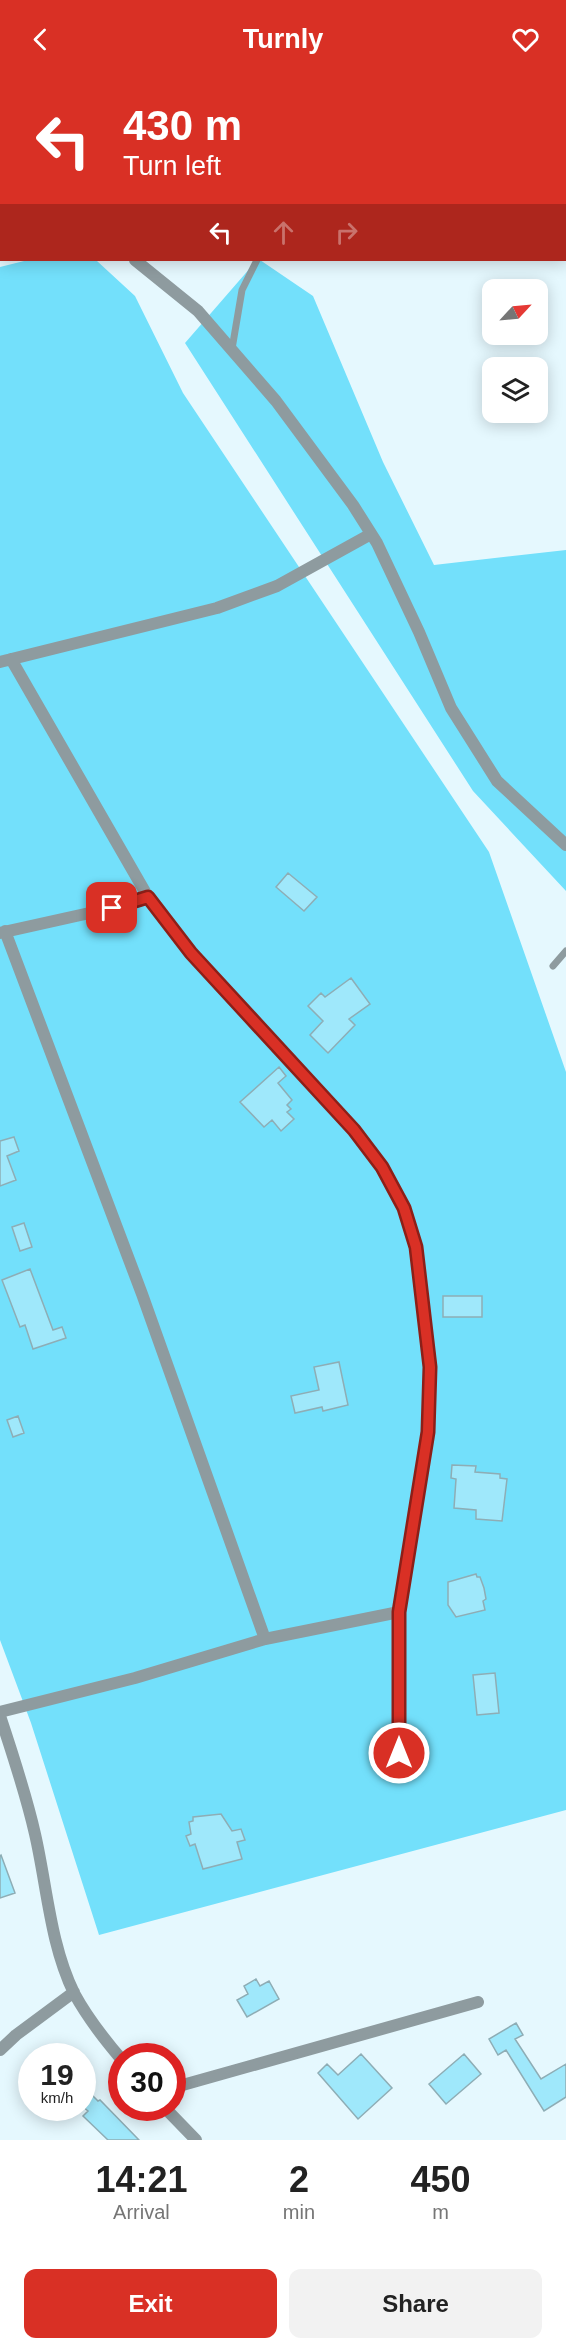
<!DOCTYPE html>
<html lang="en">
<head>
<meta charset="utf-8">
<style>
	:root { --surface:#fff; --page:#f2f2f2; --text:#222; --muted:#767676; --accent:#d93025 }
	body { margin:0; font-family:Helvetica,sans-serif; background:var(--page); color:var(--text); height:100vh; display:flex; flex-direction:column; font-size:22px; white-space:nowrap }
	* { box-sizing:border-box; margin:0 }
	p { font-size:20px; color:var(--muted) }
	.icon { flex:none; width:33px; height:33px; fill:none; stroke:currentColor; stroke-width:2; stroke-linecap:round; stroke-linejoin:round }
	.map { position:relative; height:2062px; overflow:hidden }
	.panel { display:flex; flex-direction:column; background:var(--surface); flex:1 }
	.panel>* { flex:none }
	.top-card { position:absolute; left:0px; top:0px; width:567px; height:183px; box-shadow:0 3px 15px #0003; background:#d93025; color:#fff; overflow:hidden }
	.needle { width:39px; rotate:64deg }
	.controls { position:absolute; left:482px; top:201px; display:grid; gap:12px }
	.controls a { display:grid; place-items:center; width:66px; height:66px; border-radius:12px; background:var(--surface); box-shadow:0 3px 15px #0003; font-size:30px }
	.speed { position:absolute; left:18px; top:1965px; display:flex; gap:12px; font-size:30px; font-weight:700; text-align:center }
	.speed>* { display:grid; place-content:center; width:78px; height:78px; border-radius:50%; background:var(--surface); box-shadow:0 3px 15px #0003; line-height:1 }
	.speed small { font-size:15px; font-weight:400 }
	.speed .limit { border:9px solid #d22; background:#fff; color:#111 }
	.pin { position:absolute; display:grid; place-items:center; width:51px; height:51px; color:#fff; margin:-26px; border-radius:12px; box-shadow:0 3px 9px #0006 }
	.me { position:absolute; width:66px; margin:-33px; rotate:0deg; stroke-linejoin:round; filter:drop-shadow(0 0 4px #0008) }
	.turn { display:flex; align-items:center; gap:21px; height:126px; padding:0 24px; font-size:27px }
	.turn .icon { width:78px; height:78px; stroke-width:2.5 }
	.turn b { display:block; font-size:42px; line-height:51px }
	.lanes { display:flex; align-items:center; height:57px; padding:0 24px; background:#0003; justify-content:center; gap:30px; direction:ltr }
	.lanes .off { opacity:.35 }
	.eta { display:flex; justify-content:space-evenly; align-items:center; height:102px; text-align:center }
	.eta b { font-size:36px; font-weight:600; line-height:42px }
	.button { display:flex; gap:12px; margin-top:auto; padding:12px 24px }
	.button a { flex:1; height:69px; border-radius:12px; background:var(--accent); color:#fff; font-size:24px; font-weight:600; line-height:69px; text-align:center }
	.button a+a { background:var(--page); color:var(--text) }
	header { display:flex; justify-content:space-between; align-items:center; height:78px; padding:0 24px; background:var(--accent); color:#fff; font-size:27px; font-weight:600 }
	.map>svg:first-child { display:block }
</style>
</head>
<body>
<header><svg class="icon" aria-label="back" viewBox="0 0 24 24"><path d="M15 5l-7 7 7 7"/></svg>Turnly<svg class="icon" aria-label="heart" viewBox="0 0 24 24"><path d="M12 20l-8-8c-3-5 5-10 8-4 3-6 11-1 8 4z"/></svg></header>
<div class="map">
<svg width="566" height="2062" viewBox="0 0 566 2062">
	<rect width="100%" height="100%" fill="#e5f8fe"/>
	<path fill="#73e0fb" d="M28 182 97 183 135 218 183 315 489 774 566 994V1732L99 1857 31 1645 0 1562V189Z
		M257 182H260L313 218 383 384 434 487 566 472V813L473 713 185 265Z"/>
	<path fill="#9fe8fb" stroke="#8eadb5" stroke-width="1.5" d="M288 795 317 819 304 833 276 809Z
		M351 900 370 926 349 941 355 947 328 975 310 957 323 943 308 928 321 915 325 919Z
		M279 989 286 998 278 1005 292 1022 287 1027 291 1031 287 1034 294 1041 281 1053 272 1042 264 1049 240 1024Z
		M14 1059 19 1073 7 1078 16 1102 0 1108V1063Z
		M24 1145 32 1169 20 1173 12 1149Z
		M30 1191 53 1252 62 1249 66 1260 33 1271 25 1247 20 1249 2 1202Z
		M443 1218H482V1239H443Z
		M339 1284 348 1327 323 1333 322 1329 295 1335 291 1318 319 1312 314 1289Z
		M18 1338 24 1355 13 1359 7 1342Z
		M452 1387 476 1388 475 1394 500 1396V1400L507 1401 502 1443 476 1441V1432L454 1430 456 1401 451 1400Z
		M476 1496 477 1499H480L484 1510 486 1521 483 1523 485 1532 456 1539 448 1527V1504Z
		M495 1595 499 1635 477 1637 473 1597Z
		M221 1736 232 1753 241 1751 245 1762 237 1764 242 1781 203 1791 195 1766 190 1768 186 1758 191 1756 189 1744 193 1743V1739Z
		M1 1777 15 1815 0 1820V1778Z
		M256 1901 260 1908 269 1903 279 1921 247 1939 237 1922 248 1916 244 1908Z
		M516 1945 523 1957 515 1961 541 2001 566 1986V2019L544 2033 506 1972 498 1977 489 1961Z
		M361 1976 392 2010 358 2041 318 1995 327 1986 338 1997Z
		M464 1976 481 1996 446 2026 429 2006Z
		M92 2017 98 2023 100 2022 139 2062H108L83 2038 88 2033 82 2028Z"/>
	<g fill="none" stroke-linecap="round" stroke-linejoin="round">
		<path stroke="#8e9b9f" stroke-width="7" d="M275 0 276 2
			M232 271 242 212 257 182
			M553 888 566 873"/>
		<path stroke="#8e9b9f" stroke-width="12" d="M141 2 142 0
			M0 149H2
			M135 182 198 233 276 323 353 427 377 465 419 554 451 630 497 703 566 767
			M11 581 148 819
			M0 584 217 530 277 508 371 456
			M5 853 142 1216 265 1561
			M0 855 112 830 148 819 191 875 354 1052 382 1089 404 1130 415 1169 431 1289 428 1354 399 1534V1675
			M0 1634 135 1600 265 1561 399 1534
			M0 1638C13 1677 26 1716 35 1756 47 1808 50 1866 74 1915 87 1939 104 1961 122 1982
			M0 1972 16 1957 74 1914
			M172 2010 478 1924
			M165 2030 196 2062"/>
	</g>
	<g fill="none" stroke-linecap="round" stroke-linejoin="round">
		<g stroke="#8d1f18" stroke-width="15">
			<path id="route" d="M112 830 148 819 191 875 354 1052 382 1089 404 1130 416 1169 430 1289 428 1354 399 1534V1675"/>
		</g>
		<use href="#route" stroke="#d93025" stroke-width="10"/>
	</g>
</svg>
<div class="controls">
<a><svg class="needle" viewBox="-14 -14 28 28"><path d="M0-13l5 13h-10z" fill="#e53935"/><path d="M0 13l5-13h-10z" fill="#767676"/></svg></a>
<a><svg class="icon" aria-label="layers" viewBox="0 0 24 24"><path d="M12 4l9 5-9 5-9-5zM3 14l9 5 9-5"/></svg></a>
</div>
<div class="speed"><div>19<small>km/h</small></div><div class="limit">30</div></div>
<div class="pin" style="left:112px;top:830px;background:#d93025"><svg class="icon" aria-label="arrive" viewBox="0 0 24 24"><path d="M6 21V4h12l-3 4 3 4H6"/></svg></div>
<svg class="me" style="left:399px;top:1675px" viewBox="-20 -20 40 40"><circle r="17" fill="#d93025" stroke="#fff" stroke-width="3"/><path d="M0-11L8 9 0 5-8 9z" fill="#fff"/></svg>
<div class="top-card">
<div class="turn"><svg class="icon" aria-label="left" viewBox="0 0 24 24"><path d="M17 20v-9H6M10 6l-5 5 5 5"/></svg><div><b>430 m</b>Turn left</div></div>
<div class="lanes"><svg class="icon" aria-label="left" viewBox="0 0 24 24"><path d="M17 20v-9H6M10 6l-5 5 5 5"/></svg><svg class="icon off" aria-label="ahead" viewBox="0 0 24 24"><path d="M12 20V5M6 11l6-6 6 6"/></svg><svg class="icon off" aria-label="right" viewBox="0 0 24 24"><path d="M7 20v-9h11M14 6l5 5-5 5"/></svg></div>
</div>
</div>
<section class="panel">
<div class="eta">
<div><b>14:21</b><p>Arrival</p></div>
<div><b>2</b><p>min</p></div>
<div><b>450</b><p>m</p></div>
</div>
<div class="button"><a>Exit</a><a>Share</a></div>
</section>
</body>
</html>
